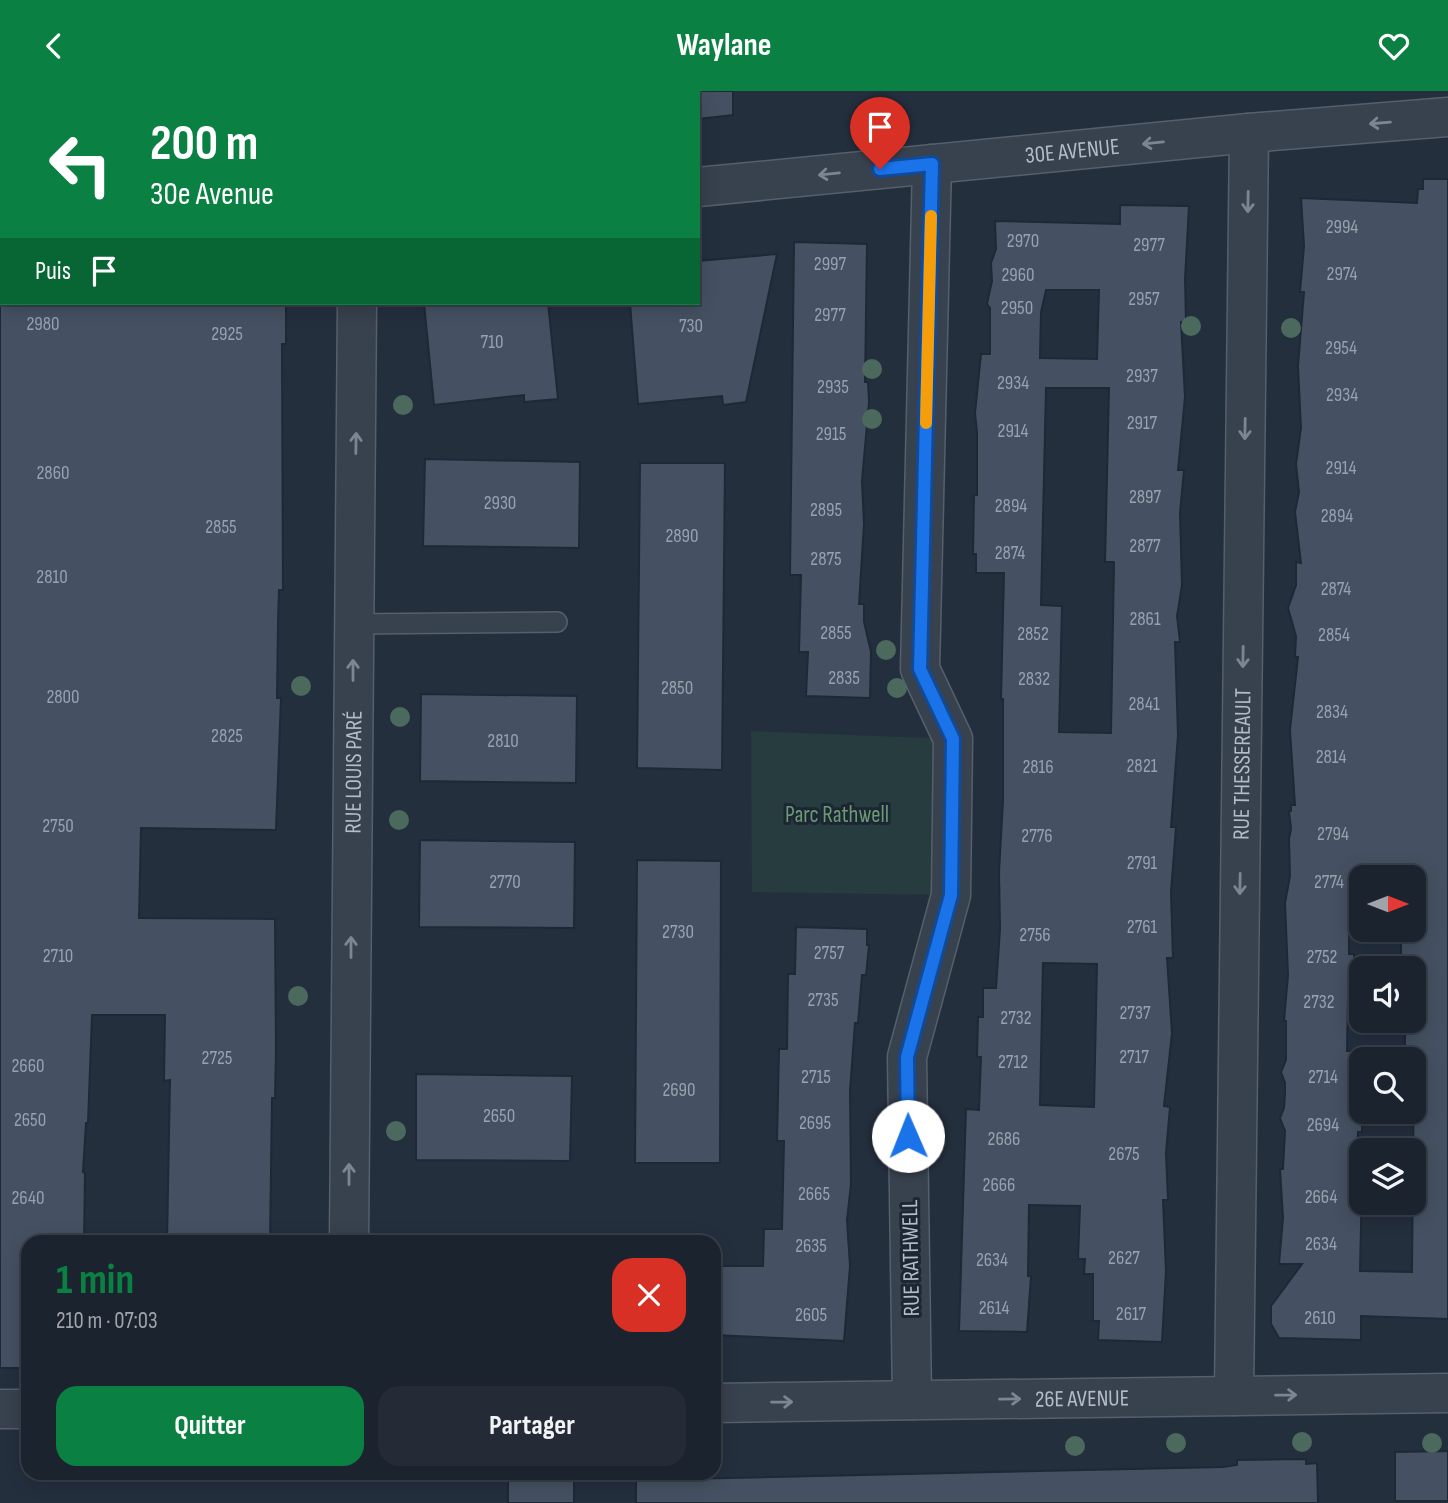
<!DOCTYPE html>
<html lang="fr">
<head>
<meta charset="utf-8">
<style>
	:root { --surface:#1b232e; --page:#242b36; --text:#f1f3f6; --muted:#a0a4aa; --line:#39404a; --accent:#0b8043 }
	body { margin:0; font-family:"Sofia Sans Condensed",sans-serif; background:var(--page); color:var(--text); height:100vh; display:flex; flex-direction:column; font-size:26px; white-space:nowrap }
	* { box-sizing:border-box; margin:0 }
	p { font-size:23px; color:var(--muted) }
	.icon { flex:none; width:38px; height:38px; fill:none; stroke:currentColor; stroke-width:2; stroke-linecap:round; stroke-linejoin:round }
	.map { position:relative; flex:1; overflow:hidden }
	.details { position:absolute; left:21px; top:1144px; width:700px; height:245px; display:flex; flex-direction:column; background:var(--surface); border-radius:21px; box-shadow:0 4px 18px #0003,0 0 0 2px var(--line) }
	.details>* { flex:none }
	.top-card { position:absolute; left:0px; top:0px; width:700px; height:214px; box-shadow:0 4px 18px #0003,0 0 0 2px var(--line); background:#0b8043; color:#fff; overflow:hidden }
	.needle { width:46px; rotate:90deg }
	.fabs { position:absolute; left:1349px; top:774px; display:grid; gap:14px }
	.fabs a { display:grid; place-items:center; width:77px; height:77px; border-radius:14px; background:var(--surface); box-shadow:0 4px 18px #0003,0 0 0 2px var(--line); font-size:35px }
	.pin { position:absolute; display:grid; place-items:center; width:60px; height:60px; color:#fff; margin:-72px -30px; border-radius:50% 50% 50% 0; rotate:-45deg; box-shadow:0 0 7px #0007 }
	.pin .icon { rotate:45deg }
	.me { position:absolute; width:77px; margin:-38px; rotate:359deg; stroke-linejoin:round; filter:drop-shadow(0 0 5px #0008) }
	.turn { display:flex; align-items:center; gap:24px; height:147px; padding:0 35px; font-size:32px }
	.turn .icon { width:91px; height:91px; stroke-width:2.5 }
	.turn b { display:block; font-size:49px; line-height:60px }
	.then { display:flex; align-items:center; height:66px; padding:0 35px; background:#0003; gap:14px; font-size:26px }
	.round { display:grid; place-items:center; flex:none; width:74px; height:74px; border-radius:21px; background:var(--page) }
	.headline { display:flex; align-items:center; justify-content:space-between; height:119px; padding:0 35px }
	h1 { font-size:42px; font-weight:700; line-height:52px; color:var(--accent) }
	.action { display:flex; gap:14px; margin-top:auto; padding:14px 35px }
	.action a { flex:1; height:80px; border-radius:21px; background:var(--accent); color:#fff; font-size:28px; font-weight:700; line-height:80px; text-align:center }
	.action a+a { background:var(--page); color:var(--text) }
	header { display:flex; justify-content:space-between; align-items:center; height:91px; padding:0 35px; background:var(--accent); color:#fff; font-size:32px; font-weight:700 }
	.map>svg:first-child { display:block }
</style>
</head>
<body>
<header><svg class="icon" aria-label="back" viewBox="0 0 24 24"><path d="M15 5l-7 7 7 7"/></svg>Waylane<svg class="icon" aria-label="heart" viewBox="0 0 24 24"><path d="M12 20l-8-8c-3-5 5-10 8-4 3-6 11-1 8 4z"/></svg></header>
<div class="map">
<svg width="1448" height="1412" viewBox="0 0 1448 1412">
	<rect width="100%" height="100%" fill="#242f3e"/>
	<path fill="#263c3f" d="M751 640 953 648 951 804 752 801Z"/>
	<path fill="#455162" stroke="#1f2835" stroke-width="2" fill-rule="evenodd" d="M698 0H733V24L698 28Z
		M1423 88H1448V1228L1361 1225V1249L1279 1247 1271 1233V1215L1302 1173H1279L1283 1127 1280 1078H1283L1285 1040 1280 1027 1284 1017 1285 1003V992L1281 981 1286 969V930H1284L1288 884 1285 812 1290 785 1289 748 1291 738 1289 720H1291V714H1295L1290 639 1298 566H1295L1296 545 1288 517 1296 494V471L1301 472 1295 421 1299 401 1296 373 1301 337 1298 275 1304 201H1300L1304 155 1301 107 1417 112 1418 98H1423ZM1362 786H1414V838H1401V877H1414V938H1405V968H1414L1412 1181 1360 1180 1362 1091H1356L1358 1041H1362V960H1347L1348 907H1354V863H1349V809H1362Z
		M1120 114 1189 115 1185 188 1186 231H1181L1185 306 1178 379H1184L1180 422 1182 494 1177 525 1180 551H1175L1178 644 1171 736H1176L1171 801 1173 867H1167L1172 942 1164 1015 1170 1016 1166 1062 1168 1109H1163L1166 1180 1162 1251 1098 1249 1099 1230H1093V1183H1084L1085 1168H1078L1080 1115 1029 1114 1028 1185H1031L1027 1241 959 1240 966 1018 979 1019 981 966H977L978 926H983V897H996L1000 838 999 782 1003 709V608H1001L1004 482H976V463H973L974 404H977V341L975 322 981 263H990V217L987 213 992 190 991 172 996 158 995 130 1120 133ZM1046 199H1099L1097 268 1040 267 1041 221ZM1046 297H1109L1105 471H1114L1111 642 1059 641 1062 515 1041 514ZM1043 872 1097 873 1094 1016 1040 1014Z
		M794 151 867 153 865 291H868L869 311 862 390 864 433 859 513H864V531L871 561 870 607 806 605 808 561H799L801 484H790Z
		M777 163 746 311 723 314 722 305 638 313 630 212H698V170Z
		M0 212H286V253H282L283 499H279L278 531 277 607H281L276 739 141 737 139 827 275 828 276 960 275 1007H272L270 1152H167L170 989 164 990 165 924H92L88 1032H86L83 1081 85 1082 84 1152H28V1277H0Z
		M424 212H548L558 308 524 311V304L434 314Z
		M425 368 580 371 579 457 423 455Z
		M640 372H725L722 679 637 677Z
		M421 603 577 605 576 692 420 690Z
		M420 749 575 751 574 837 419 836Z
		M637 769 721 770 720 1072H635Z
		M796 836 867 838V854H869L866 884H862L858 932H855L850 1000 851 1093 847 1129 850 1175 844 1250 714 1244V1175H763L764 1138H782L784 1050H777L779 958H787L788 883H795Z
		M416 983 572 985 570 1070 416 1069Z
		M1448 1360V1410H1395V1361Z
		M1306 1368V1373L1317 1372 1318 1412H636V1389L1223 1376 1237 1374V1369Z
		M574 1385V1412H508V1386Z"/>
	<g fill="none" stroke-linecap="round" stroke-linejoin="round">
		<g stroke="#565f6c" stroke-width="22">
			<path id="service" d="M354 533 557 531"/>
		</g>
		<g stroke="#565f6c" stroke-width="41">
			<g id="minor">
				<path d="M358 2V0"/>
				<path id="s1" d="M698 96 1249 42 1448 26"/>
				<path id="s2" d="M349 1152 357 212"/>
				<path id="s3" d="M1234 1305 1249 42"/>
				<path d="M912 1309 907 966 951 804 953 648 920 578 932 73"/>
				<path id="s4" d="M714 1312 1448 1302"/>
				<path d="M0 1318H28"/>
			</g>
		</g>
		<use href="#service" stroke="#38414e" stroke-width="19"/>
		<use href="#minor" stroke="#38414e" stroke-width="38"/>
	</g>
	<g fill="#4b6a5d">
		<circle cx="1191" cy="235" r="10"/>
		<circle cx="1291" cy="237" r="10"/>
		<circle cx="872" cy="278" r="10"/>
		<circle cx="403" cy="314" r="10"/>
		<circle cx="872" cy="328" r="10"/>
		<circle cx="886" cy="559" r="10"/>
		<circle cx="301" cy="595" r="10"/>
		<circle cx="897" cy="597" r="10"/>
		<circle cx="400" cy="626" r="10"/>
		<circle cx="399" cy="729" r="10"/>
		<circle cx="298" cy="905" r="10"/>
		<circle cx="396" cy="1040" r="10"/>
		<circle cx="1302" cy="1351" r="10"/>
		<circle cx="1176" cy="1352" r="10"/>
		<circle cx="1432" cy="1352" r="10"/>
		<circle cx="1075" cy="1355" r="10"/>
	</g>
	<defs><path id="oneway-shaft" d="M-6 0H5M1.5-3L5.5 0L1.5 3" fill="none" stroke-width="1.6" stroke-linecap="round" stroke-linejoin="round" transform="scale(1.75)"/></defs>
	<g stroke="#7c8592">
		<use href="#oneway-shaft" transform="translate(1380 32) rotate(175)"/>
		<use href="#oneway-shaft" transform="translate(1153 52) rotate(174)"/>
		<use href="#oneway-shaft" transform="translate(829 83) rotate(174)"/>
		<use href="#oneway-shaft" transform="translate(1248 111) rotate(91)"/>
		<use href="#oneway-shaft" transform="translate(1245 338) rotate(91)"/>
		<use href="#oneway-shaft" transform="translate(356 352) rotate(-89)"/>
		<use href="#oneway-shaft" transform="translate(1243 566) rotate(91)"/>
		<use href="#oneway-shaft" transform="translate(353 579) rotate(-90)"/>
		<use href="#oneway-shaft" transform="translate(1240 793) rotate(91)"/>
		<use href="#oneway-shaft" transform="translate(351 856) rotate(-90)"/>
		<use href="#oneway-shaft" transform="translate(349 1083) rotate(-90)"/>
		<use href="#oneway-shaft" transform="translate(1286 1304) rotate(-1)"/>
		<use href="#oneway-shaft" transform="translate(1010 1308) rotate(-1)"/>
		<use href="#oneway-shaft" transform="translate(782 1311) rotate(-1)"/>
	</g>
	<g fill="none" stroke-linecap="round" stroke-linejoin="round">
		<g stroke="#114b97" stroke-width="18">
			<path id="route" d="M880 78 932 73 920 578 953 648 951 804 907 966 908 1045"/>
		</g>
		<use href="#route" stroke="#1a73e8" stroke-width="12"/>
		<path stroke="#f59e0b" stroke-width="12" d="M926 332 931 125"/>
	</g>
	<g text-anchor="middle" stroke-width="6" stroke-linejoin="round" paint-order="stroke">
		<g font-size="19" fill="#98a1af">
			<text x="1342" y="142">2994</text>
			<text x="1023" y="156">2970</text>
			<text x="1149" y="160">2977</text>
			<text x="830" y="179">2997</text>
			<text x="1342" y="189">2974</text>
			<text x="1018" y="190">2960</text>
			<text x="1144" y="214">2957</text>
			<text x="1017" y="223">2950</text>
			<text x="830" y="230">2977</text>
			<text x="43" y="239">2980</text>
			<text x="691" y="241">730</text>
			<text x="227" y="249">2925</text>
			<text x="492" y="257">710</text>
			<text x="1341" y="263">2954</text>
			<text x="1142" y="291">2937</text>
			<text x="1013" y="298">2934</text>
			<text x="833" y="302">2935</text>
			<text x="1342" y="310">2934</text>
			<text x="1142" y="338">2917</text>
			<text x="1013" y="346">2914</text>
			<text x="831" y="349">2915</text>
			<text x="1341" y="383">2914</text>
			<text x="53" y="388">2860</text>
			<text x="1145" y="412">2897</text>
			<text x="500" y="418">2930</text>
			<text x="1011" y="421">2894</text>
			<text x="826" y="425">2895</text>
			<text x="1337" y="431">2894</text>
			<text x="221" y="442">2855</text>
			<text x="682" y="451">2890</text>
			<text x="1145" y="461">2877</text>
			<text x="1010" y="468">2874</text>
			<text x="826" y="474">2875</text>
			<text x="52" y="492">2810</text>
			<text x="1336" y="504">2874</text>
			<text x="1145" y="534">2861</text>
			<text x="836" y="548">2855</text>
			<text x="1033" y="549">2852</text>
			<text x="1334" y="550">2854</text>
			<text x="844" y="593">2835</text>
			<text x="1034" y="594">2832</text>
			<text x="677" y="603">2850</text>
			<text x="63" y="612">2800</text>
			<text x="1144" y="619">2841</text>
			<text x="1332" y="627">2834</text>
			<text x="227" y="651">2825</text>
			<text x="503" y="656">2810</text>
			<text x="1331" y="672">2814</text>
			<text x="1142" y="681">2821</text>
			<text x="1038" y="682">2816</text>
			<text x="58" y="741">2750</text>
			<text x="1333" y="749">2794</text>
			<text x="1037" y="751">2776</text>
			<text x="1142" y="778">2791</text>
			<text x="505" y="797">2770</text>
			<text x="1329" y="797">2774</text>
			<text x="1142" y="842">2761</text>
			<text x="678" y="847">2730</text>
			<text x="1035" y="850">2756</text>
			<text x="829" y="868">2757</text>
			<text x="58" y="871">2710</text>
			<text x="1322" y="872">2752</text>
			<text x="823" y="915">2735</text>
			<text x="1319" y="917">2732</text>
			<text x="1135" y="928">2737</text>
			<text x="1016" y="933">2732</text>
			<text x="1134" y="972">2717</text>
			<text x="217" y="973">2725</text>
			<text x="1013" y="977">2712</text>
			<text x="28" y="981">2660</text>
			<text x="816" y="992">2715</text>
			<text x="1323" y="992">2714</text>
			<text x="679" y="1005">2690</text>
			<text x="499" y="1031">2650</text>
			<text x="30" y="1035">2650</text>
			<text x="815" y="1038">2695</text>
			<text x="1323" y="1040">2694</text>
			<text x="1004" y="1054">2686</text>
			<text x="1124" y="1069">2675</text>
			<text x="999" y="1100">2666</text>
			<text x="814" y="1109">2665</text>
			<text x="1321" y="1112">2664</text>
			<text x="28" y="1113">2640</text>
			<text x="1321" y="1159">2634</text>
			<text x="811" y="1161">2635</text>
			<text x="1124" y="1173">2627</text>
			<text x="992" y="1175">2634</text>
			<text x="994" y="1223">2614</text>
			<text x="1131" y="1229">2617</text>
			<text x="811" y="1230">2605</text>
			<text x="1320" y="1233">2610</text>
		</g>
		<g font-size="23" fill="#b4bcc9" stroke="#1d2633">
			<text dy="8" stroke="none"><textPath href="#s1" startOffset="376">30E AVENUE</textPath></text>
			<text dy="8" stroke="none"><textPath href="#s3" startOffset="632">RUE THESSEREAULT</textPath></text>
			<text dy="8" stroke="none"><textPath href="#s2" startOffset="471">RUE LOUIS PARÉ</textPath></text>
			<text transform="translate(910 1167) rotate(-91)" y="8">RUE RATHWELL</text>
			<text dy="8" stroke="none"><textPath href="#s4" startOffset="368">26E AVENUE</textPath></text>
		</g>
		<g font-size="23" fill="#6b9a76" stroke="#1d2633">
			<text x="837" y="731">Parc Rathwell</text>
		</g>
	</g>
</svg>
<div class="fabs">
<a><svg class="needle" viewBox="-14 -14 28 28"><path d="M0-13l5 13h-10z" fill="#e53935"/><path d="M0 13l5-13h-10z" fill="#a0a4aa"/></svg></a>
<a><svg class="icon" aria-label="sound" viewBox="0 0 24 24"><path d="M4 9h4l5-4v14l-5-4H4zM17 9q2 3 0 6"/></svg></a>
<a><svg class="icon" aria-label="search" viewBox="0 0 24 24"><circle cx="10" cy="10" r="6"/><path d="M15 15l6 6"/></svg></a>
<a><svg class="icon" aria-label="layers" viewBox="0 0 24 24"><path d="M12 4l9 5-9 5-9-5zM3 14l9 5 9-5"/></svg></a>
</div>
<div class="pin" style="left:880px;top:78px;background:#d93025"><svg class="icon" aria-label="arrive" viewBox="0 0 24 24"><path d="M6 21V4h12l-3 4 3 4H6"/></svg></div>
<svg class="me" style="left:908px;top:1045px" viewBox="-20 -20 40 40"><circle r="19" fill="#fff"/><path d="M0-13L10 11 0 6-10 11z" fill="#1a73e8"/></svg>
<div class="top-card">
<div class="turn"><svg class="icon" aria-label="left" viewBox="0 0 24 24"><path d="M17 20v-9H6M10 6l-5 5 5 5"/></svg><div><b>200 m</b>30e Avenue</div></div>
<div class="then">Puis<svg class="icon" aria-label="arrive" viewBox="0 0 24 24"><path d="M6 21V4h12l-3 4 3 4H6"/></svg></div>
</div>
<section class="details">
<div class="headline"><div><h1>1 min</h1><p>210 m · 07:03</p></div><a class="round" style="background:#d93025;color:#fff"><svg class="icon" aria-label="close" viewBox="0 0 24 24"><path d="M6 6l12 12M18 6L6 18"/></svg></a></div>
<div class="action"><a>Quitter</a><a>Partager</a></div>
</section>
</div>
</body>
</html>
